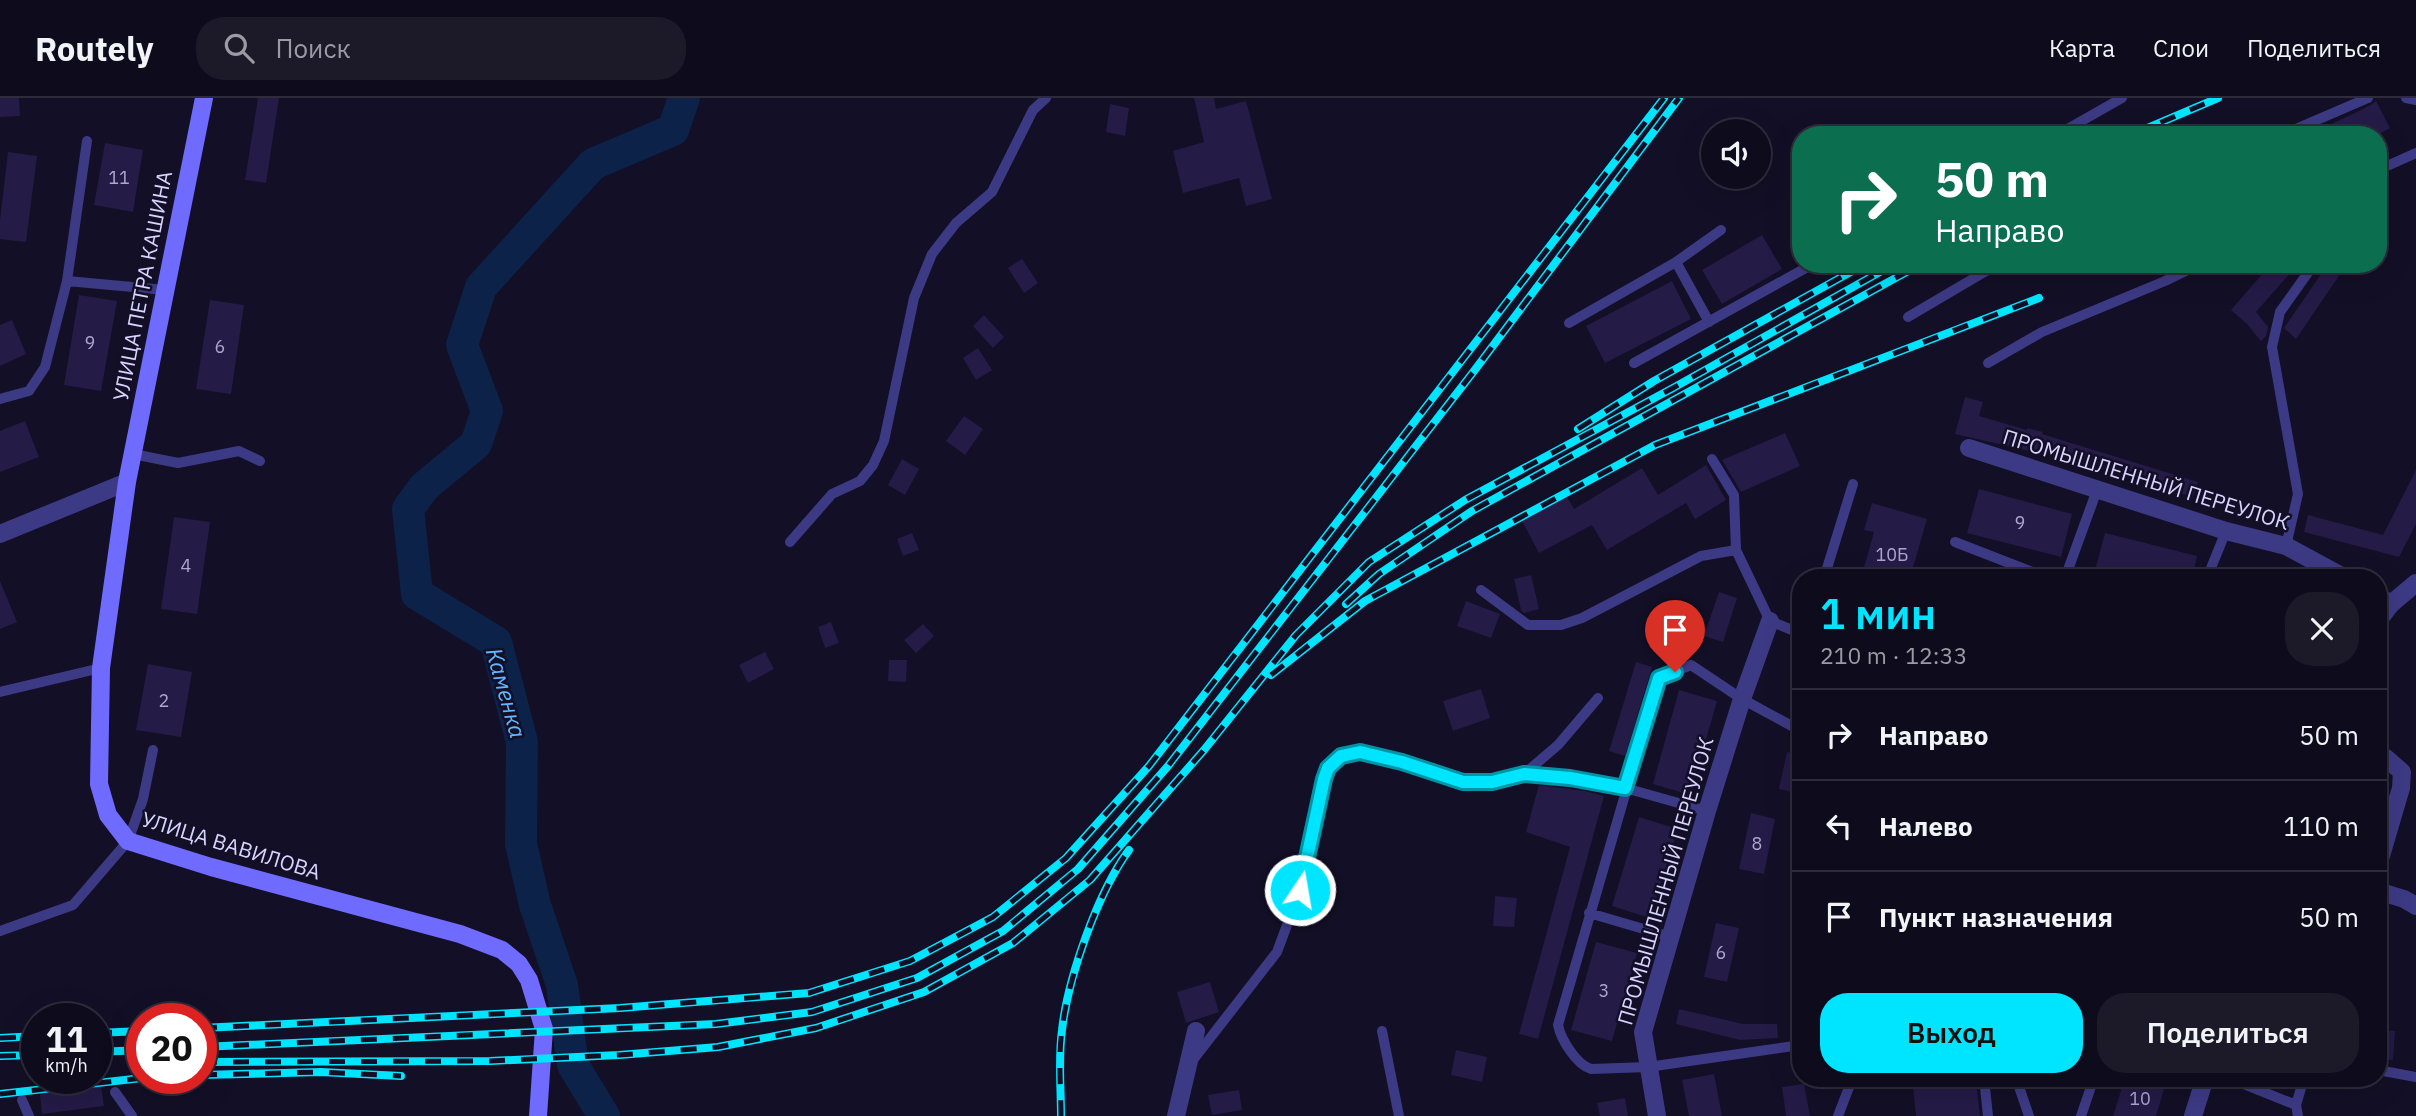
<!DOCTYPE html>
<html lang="ru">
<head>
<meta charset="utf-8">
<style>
	:root { --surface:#0e0b1c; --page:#1c1929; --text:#f1f3f6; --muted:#9b9ba3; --line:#2e2b3b; --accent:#00e5ff }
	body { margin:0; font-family:"IBM Plex Sans",sans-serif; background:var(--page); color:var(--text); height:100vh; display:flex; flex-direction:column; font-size:26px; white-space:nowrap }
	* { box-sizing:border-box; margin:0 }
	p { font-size:23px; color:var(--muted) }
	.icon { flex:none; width:38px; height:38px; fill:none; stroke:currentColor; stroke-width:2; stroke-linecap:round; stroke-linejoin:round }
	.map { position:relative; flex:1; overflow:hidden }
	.drawer { position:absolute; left:1792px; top:471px; width:595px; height:518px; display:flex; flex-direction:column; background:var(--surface); border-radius:28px; box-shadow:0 7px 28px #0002,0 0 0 2px var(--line) }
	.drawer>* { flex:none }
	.guide { position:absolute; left:1792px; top:28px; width:595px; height:147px; border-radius:28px; box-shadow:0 7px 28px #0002,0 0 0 2px var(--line); background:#0b6e4f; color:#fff; overflow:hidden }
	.tools { position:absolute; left:1701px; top:21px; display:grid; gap:14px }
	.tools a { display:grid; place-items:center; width:70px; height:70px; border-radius:50%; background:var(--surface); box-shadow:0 7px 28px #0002,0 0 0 2px var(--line); font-size:35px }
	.speed { position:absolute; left:21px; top:905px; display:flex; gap:14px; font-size:35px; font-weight:700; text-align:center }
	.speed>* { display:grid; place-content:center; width:91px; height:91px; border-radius:50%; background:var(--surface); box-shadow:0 7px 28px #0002,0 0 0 2px var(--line); line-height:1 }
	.speed small { font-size:18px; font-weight:400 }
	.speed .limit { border:10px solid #d22; background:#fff; color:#111 }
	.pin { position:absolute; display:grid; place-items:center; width:60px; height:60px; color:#fff; margin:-72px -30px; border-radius:50% 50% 50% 0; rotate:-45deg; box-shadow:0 0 7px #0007 }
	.pin .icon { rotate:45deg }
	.me { position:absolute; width:77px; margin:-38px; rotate:12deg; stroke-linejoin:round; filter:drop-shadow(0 0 5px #0008) }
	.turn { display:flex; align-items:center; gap:24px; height:147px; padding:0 28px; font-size:32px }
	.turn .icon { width:91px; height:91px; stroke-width:2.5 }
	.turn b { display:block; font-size:49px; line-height:60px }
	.round { display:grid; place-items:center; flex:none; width:74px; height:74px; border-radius:28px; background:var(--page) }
	.head { display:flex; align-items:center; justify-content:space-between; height:119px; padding:0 28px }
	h1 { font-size:42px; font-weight:600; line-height:52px; color:var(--accent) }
	.button { display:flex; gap:14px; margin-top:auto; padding:14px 28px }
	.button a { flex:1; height:80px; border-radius:28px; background:var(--accent); color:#111; font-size:28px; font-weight:600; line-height:80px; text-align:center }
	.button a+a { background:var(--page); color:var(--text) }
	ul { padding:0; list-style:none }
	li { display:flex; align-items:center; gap:21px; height:91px; padding:0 28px; border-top:2px solid var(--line) }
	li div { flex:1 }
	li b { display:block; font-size:26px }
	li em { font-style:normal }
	header { display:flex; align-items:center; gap:42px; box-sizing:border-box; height:98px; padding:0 35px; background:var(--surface); border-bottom:2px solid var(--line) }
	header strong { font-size:33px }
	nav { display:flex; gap:38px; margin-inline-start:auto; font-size:24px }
	.search { width:490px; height:63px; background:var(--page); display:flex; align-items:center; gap:18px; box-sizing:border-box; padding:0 24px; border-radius:28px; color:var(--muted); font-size:26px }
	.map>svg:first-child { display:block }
</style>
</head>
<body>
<header>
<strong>Routely</strong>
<div class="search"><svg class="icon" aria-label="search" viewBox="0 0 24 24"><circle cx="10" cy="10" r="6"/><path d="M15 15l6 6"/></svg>Поиск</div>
<nav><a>Карта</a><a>Слои</a><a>Поделиться</a></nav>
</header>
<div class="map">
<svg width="2416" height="1018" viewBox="0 0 2416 1018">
	<rect width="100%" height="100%" fill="#130f26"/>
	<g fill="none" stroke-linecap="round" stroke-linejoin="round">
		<path stroke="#0c2248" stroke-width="32" d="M604 1018 573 967 562 887 535 807 521 746 522 644 496 544 417 496 408 411 424 389 476 346 487 313 462 247 481 189 593 66 673 32 684 0"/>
	</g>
	<path fill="#241b47" d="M0 0H19L20 18 0 19Z
		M258 0H279L266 85 245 82Z
		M1194 0H1214L1216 11 1246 3 1272 101 1246 108 1239 80 1183 95 1173 53 1204 44Z
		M2376 3 2390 30 2377 37H2309L2371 7Z
		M1110 6 1129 10 1125 38 1106 34Z
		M105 45 143 52 133 114 94 107Z
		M8 54 37 58 26 144 0 141V122Z
		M1762 137 1782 171 1722 206 1702 172Z
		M1022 161 1038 185 1024 195 1008 170Z
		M2271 166H2298L2256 214 2268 229 2266 238 2261 243 2246 225 2231 212Z
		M2328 166H2347L2296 241 2284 230Z
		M1672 183 1691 221 1605 265 1586 228Z
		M79 197 117 203 101 293 64 287Z
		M210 202 244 207 231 296 196 291Z
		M984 217 1004 239 993 250 973 228Z
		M12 222 26 256 0 268V227Z
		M978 250 992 272 976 282 963 260Z
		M1965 299 1983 304 1979 318 2027 332V330L2043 334 2042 336 2198 384 2193 399 2038 352V355L1955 336Z
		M964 318 983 331 965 357 946 343Z
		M25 323 39 359 0 374V333Z
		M1785 335 1800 368 1741 394 1722 362Z
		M902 361 919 371 905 397 888 387Z
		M1706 367 1726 402 1695 421 1686 405 1607 452 1592 427 1539 455 1521 421 1566 397 1574 411 1642 370 1658 397Z
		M2416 372V426L2399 459 2304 434 2308 417 2383 437Z
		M1979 391 2072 416 2061 459 1967 435Z
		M1872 405 1927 421 1910 480H1861L1874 434 1864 432Z
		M174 419 210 424 197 516 161 511Z
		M912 435 919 452 903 458 897 441Z
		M2105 435 2197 458 2192 480H2106L2094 476Z
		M1531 477 1539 511 1524 515 1521 512 1514 481Z
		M0 483 17 524 0 531Z
		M1719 494 1737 500 1723 544 1704 538Z
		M1466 503 1500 516 1491 540 1457 528Z
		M831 524 839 545 825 550 818 529Z
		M923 526 934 538 916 555 904 542Z
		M765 554 774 571 748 585 739 567Z
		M889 562H907L906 584 888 583Z
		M1636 564 1652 569 1625 658 1609 653Z
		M148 566 192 574 181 639 136 632Z
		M1481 591 1490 620 1453 633 1443 603Z
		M1679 592 1717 603 1690 697 1653 686Z
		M1787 654 1801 657V696L1779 691Z
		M1539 687 1585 693 1604 698 1538 941 1519 936 1570 749 1526 734Z
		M1751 715 1775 721 1764 776 1739 771Z
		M1639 719 1678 731 1650 820 1612 808Z
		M1495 798 1517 800 1514 829 1493 828Z
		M1716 825 1739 830 1727 884 1704 879Z
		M1596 844 1637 855 1612 943 1571 932Z
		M1210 884 1219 914 1186 925 1177 894Z
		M1679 911 1743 926H1777L1778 940 1740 942 1676 926Z
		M2378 932 2395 933 2393 962 2378 961Z
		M1456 952 1487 959 1482 984 1451 977Z
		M1714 976 1722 1018H1689L1682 982Z
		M2125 980H2154L2166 984 2156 1018H2113Z
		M1976 983 1980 1018H1916L1913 988Z
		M1804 986 1810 1018H1786L1782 989Z
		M101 988 104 1008 42 1016 40 996Z
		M1239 992 1242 1012 1212 1017 1208 997Z
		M1625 1000 1628 1018H1600L1597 1005Z"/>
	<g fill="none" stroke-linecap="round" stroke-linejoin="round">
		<path stroke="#3d3a85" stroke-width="10" d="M2406 0 2416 2
			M2057 37 2122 0
			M2282 37 2368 0
			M2378 72 2416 55
			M1676 164 1709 224
			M67 183 165 192
			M1908 219 1998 166
			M1569 225 1676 164 1721 132
			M1634 265 1813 166
			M1988 265 2042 234 2165 183 2200 166
			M0 301 29 293 45 269 67 183 87 43
			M133 356 178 365 239 353 260 363
			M1712 361 1734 397 1736 452
			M790 444 832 396 860 383 873 367 884 343 914 200 932 156 956 125 992 94 1033 12 1046 0
			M1955 444 2048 480
			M2286 448 2298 396 2272 249 2280 214 2314 166
			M1824 480 1853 386
			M2065 480 2097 392
			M2207 480 2226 433
			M1481 492 1528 527H1561L1582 520 1701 458 1736 452 1770 523 1792 532 1801 531
			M0 594 101 570
			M1801 633 1742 601 1691 567 1659 580 1558 927C1561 942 1577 967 1591 971L1648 969 1801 947
			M1524 676 1558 647 1598 600
			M1589 815 1671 839
			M0 833 73 807 128 743 143 701 153 652
			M1382 933 1399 1018
			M1193 962 1277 854 1300 792 1324 681 1328 670 1341 658 1360 654 1402 664 1463 684H1492L1524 676 1570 680 1625 690 1707 713
			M2378 972 2416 979
			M1984 980 1988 1018
			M2016 980 2029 1018
			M2229 980 2296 1007
			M1851 984 1870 980
			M115 994 132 1018
			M22 1002 29 1018
			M1838 1018 1851 984 1849 980
			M2081 1018 2094 980
			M2298 1018 2296 1007 2304 980"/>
		<path stroke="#3d3a85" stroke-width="18" d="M1969 350 2226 433 2286 448 2345 480
			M0 436 127 384
			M2378 498 2391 506
			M2378 657 2386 660 2402 674 2401 690 2378 768
			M2378 793 2404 801 2416 808
			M1176 1018 1196 933
			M1657 1018 1643 934 1707 713 1742 601 1770 523"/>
		<path stroke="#3d3a85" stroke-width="18" d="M2378 523 2391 506 2416 485
			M2193 1018 2205 980"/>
		<path stroke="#6f6bff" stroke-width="18" d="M204 0 127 384 101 570 99 686 108 717 128 743 211 769 460 836 502 852 519 866 529 882 544 931 538 1018"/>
		<g stroke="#00e5ff" stroke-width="8">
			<path id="rail" d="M2131 37 2218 0
				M1578 331 1654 283 1865 166
				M1346 506 1379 476 1472 413 1921 166
				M1271 577 1365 503 1655 347 2039 200
				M201 930 620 910 809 895 910 863 993 819 1066 760 1149 668 1664 0
				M96 935 142 933
				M0 940 37 938
				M201 949 716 926 812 914 917 880 1003 833 1078 771 1168 668 1474 273 1679 0
				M96 954 142 952
				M0 958 37 957
				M201 964 490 963 619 957 718 949 816 930 924 894 1013 845 1090 782 1204 652 1296 537 1369 464 1465 402 1673 290 1894 166
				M201 977 321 974 401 978
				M0 996 142 980
				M1061 1018C1061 990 1058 960 1062 932 1068 879 1098 794 1129 752"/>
		</g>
		<use href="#rail" stroke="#130f26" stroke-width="5" stroke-dasharray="16" stroke-linecap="butt"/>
	</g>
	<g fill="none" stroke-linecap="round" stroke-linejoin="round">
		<g stroke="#0095a6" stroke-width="18">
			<path id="route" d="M1300 792 1324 681 1328 670 1341 658 1360 654 1402 664 1463 684H1492L1524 676 1570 680 1625 690 1659 580 1675 574"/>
		</g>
		<use href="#route" stroke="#00e5ff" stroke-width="12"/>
	</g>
	<g text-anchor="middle" stroke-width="5" stroke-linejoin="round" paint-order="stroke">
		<g font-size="18" fill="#aca6d1">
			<text x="119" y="86">11</text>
			<text x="90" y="251">9</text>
			<text x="220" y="255">6</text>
			<text x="2020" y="431">9</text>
			<text x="1892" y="463">10Б</text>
			<text x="186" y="474">4</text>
			<text x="164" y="609">2</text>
			<text x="1757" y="752">8</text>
			<text x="1721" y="861">6</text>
			<text x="1604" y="899">3</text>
			<text x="2140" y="1007">10</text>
		</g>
		<g font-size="21" fill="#d9d4ff" stroke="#130f26">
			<text transform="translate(143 188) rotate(-79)" y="7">УЛИЦА ПЕТРА КАШИНА</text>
			<text transform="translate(2146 382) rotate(17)" y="7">ПРОМЫШЛЕННЫЙ ПЕРЕУЛОК</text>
			<text transform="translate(231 748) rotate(17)" y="7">УЛИЦА ВАВИЛОВА</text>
			<text transform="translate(1666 783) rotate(-74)" y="7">ПРОМЫШЛЕННЫЙ ПЕРЕУЛОК</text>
		</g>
		<g font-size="23" font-style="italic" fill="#62b6ff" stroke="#130f26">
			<text transform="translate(506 595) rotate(74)" y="8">Каменка</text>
		</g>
	</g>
</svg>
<div class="tools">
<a><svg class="icon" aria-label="sound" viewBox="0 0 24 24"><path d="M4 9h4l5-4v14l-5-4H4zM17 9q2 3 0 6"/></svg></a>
</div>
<div class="speed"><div>11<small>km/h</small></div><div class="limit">20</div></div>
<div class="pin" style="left:1675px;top:574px;background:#d93025"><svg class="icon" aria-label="arrive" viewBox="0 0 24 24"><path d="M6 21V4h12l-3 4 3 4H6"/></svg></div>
<svg class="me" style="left:1300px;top:792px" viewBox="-20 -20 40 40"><circle r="17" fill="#00e5ff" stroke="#fff" stroke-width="3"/><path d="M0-11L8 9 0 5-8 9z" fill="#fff"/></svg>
<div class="guide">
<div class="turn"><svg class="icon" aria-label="right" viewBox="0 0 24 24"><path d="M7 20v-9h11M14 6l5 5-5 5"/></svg><div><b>50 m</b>Направо</div></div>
</div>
<section class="drawer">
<div class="head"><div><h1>1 мин</h1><p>210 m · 12:33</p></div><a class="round"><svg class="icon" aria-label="close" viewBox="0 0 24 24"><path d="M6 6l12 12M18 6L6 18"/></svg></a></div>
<ul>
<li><svg class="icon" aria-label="right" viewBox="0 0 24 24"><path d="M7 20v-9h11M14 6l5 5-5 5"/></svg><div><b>Направо</b></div><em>50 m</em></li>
<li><svg class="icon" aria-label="left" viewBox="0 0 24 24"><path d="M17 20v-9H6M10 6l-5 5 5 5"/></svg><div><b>Налево</b></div><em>110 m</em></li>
<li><svg class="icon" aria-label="arrive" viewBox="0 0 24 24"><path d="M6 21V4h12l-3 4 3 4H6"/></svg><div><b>Пункт назначения</b></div><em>50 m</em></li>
</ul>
<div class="button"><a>Выход</a><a>Поделиться</a></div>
</section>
</div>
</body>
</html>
